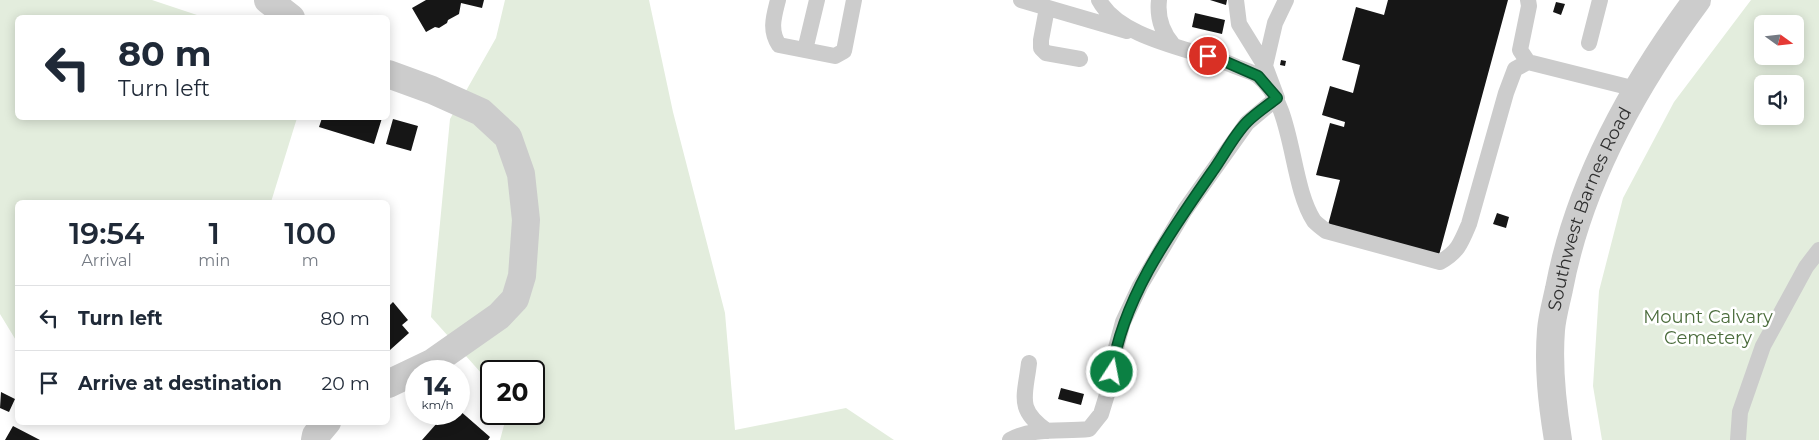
<!DOCTYPE html>
<html lang="en">
<head>
<meta charset="utf-8">
<style>
	:root { --surface:#fff; --page:#f6f6f7; --text:#1f2937; --muted:#747a83; --line:#e0e1e3 }
	body { margin:0; font-family:Montserrat,sans-serif; background:var(--page); color:var(--text); height:100vh; display:flex; flex-direction:column; font-size:19px; white-space:nowrap }
	* { box-sizing:border-box; margin:0 }
	p { font-size:16px; color:var(--muted) }
	.icon { flex:none; width:28px; height:28px; fill:none; stroke:currentColor; stroke-width:2; stroke-linecap:round; stroke-linejoin:round }
	.map { position:relative; flex:1; overflow:hidden }
	.side { position:absolute; left:15px; top:200px; width:375px; height:225px; display:flex; flex-direction:column; background:var(--surface); border-radius:8px; box-shadow:0 2px 12px #0003 }
	.side>* { flex:none }
	.top-card { position:absolute; left:15px; top:15px; width:375px; height:105px; border-radius:8px; box-shadow:0 2px 12px #0003; background:#fff; color:var(--text); overflow:hidden }
	.needle { width:32px; rotate:105deg }
	.controls { position:absolute; left:1754px; top:15px; display:grid; gap:10px }
	.controls a { display:grid; place-items:center; width:50px; height:50px; border-radius:8px; background:var(--surface); box-shadow:0 2px 12px #0003; font-size:25px }
	.speed { position:absolute; left:405px; top:360px; display:flex; gap:10px; font-size:25px; font-weight:700; text-align:center }
	.speed>* { display:grid; place-content:center; width:65px; height:65px; border-radius:50%; background:var(--surface); box-shadow:0 2px 12px #0003; line-height:1 }
	.speed small { font-size:12px; font-weight:400 }
	.speed .limit { border:2px solid #111; border-radius:8px; background:#fff; color:#111 }
	.pin { position:absolute; display:grid; place-items:center; width:42px; height:42px; color:#fff; margin:-21px; border:2px solid #fff; border-radius:50%; box-shadow:0 1px 5px #0007 }
	.me { position:absolute; width:55px; margin:-28px; rotate:11deg; stroke-linejoin:round; filter:drop-shadow(0 0 4px #0008) }
	.turn { display:flex; align-items:center; gap:18px; height:105px; padding:0 20px; font-size:22px }
	.turn .icon { width:65px; height:65px; stroke-width:2.5 }
	.turn b { display:block; font-size:35px; line-height:42px }
	.eta { display:flex; justify-content:space-evenly; align-items:center; height:85px; text-align:center }
	.eta b { font-size:30px; font-weight:600; line-height:35px }
	ul { padding:0; list-style:none }
	li { display:flex; align-items:center; gap:15px; height:65px; padding:0 20px; border-top:1px solid var(--line) }
	li div { flex:1 }
	li b { display:block; font-size:19px }
	li em { font-style:normal }
	.map>svg:first-child { display:block }
</style>
</head>
<body>
<div class="map">
<svg width="1819" height="440" viewBox="0 0 1819 440">
	<rect width="100%" height="100%" fill="#fff"/>
	<path fill="#e3eddd" fill-rule="evenodd" d="M0 0H152L203 17 18 18V118H297L271 202H18L17 342 0 314Z
		M505 0H649L673 112 725 313 735 430 846 408 894 440H500L507 414H534V371H491V384L431 317 450 119 496 38Z
		M1751 0H1819V440H1602L1593 386 1599 291 1623 198 1674 102ZM1762 24H1795V56H1762ZM1762 84H1795V116H1762Z"/>
	<path fill="#161616" d="M426 0H484L482 8 461 3 459 14 448 20 447 23 439 28 435 27 426 32 412 8Z
		M1210 0H1227L1226 5Z
		M1388 0H1508L1439 255 1328 225 1340 180 1316 175 1330 123 1344 127 1345 122 1322 115 1330 86 1353 93 1360 65 1342 60 1356 7 1384 15Z
		M1556 2 1565 4 1561 15 1553 12Z
		M1195 13 1225 20 1222 34 1192 27Z
		M1281 60 1286 61 1285 66 1280 65Z
		M322 118H382L374 144 319 127Z
		M393 119 418 126 411 151 386 144Z
		M1497 213 1509 217 1506 228 1493 224Z
		M393 302 408 320 402 325 409 333 390 350 388 348V304L389 306Z
		M1061 388 1084 394 1081 405 1058 399Z
		M1 392 15 399 9 412 0 408Z
		M459 410 490 437 488 440H422L445 414H459Z
		M13 426 40 440H5Z"/>
	<g fill="none" stroke-linecap="round" stroke-linejoin="round">
		<path stroke="#ccc" stroke-width="16" d="M778 0C774 16 769 30 779 45L835 56 844 51 854 0
			M1021 0 1127 31
			M1099 0C1121 41 1198 49 1237 67 1244 70 1253 72 1258 76 1295 105 1289 182 1314 221 1317 224 1322 228 1326 231L1440 262C1458 252 1461 243 1469 224L1506 93 1515 69 1528 62 1636 89
			M1159 0C1157 17 1162 32 1173 45
			M1236 0 1239 24 1265 66
			M1047 8 1041 40V48L1046 53 1080 59
			M1589 43 1600 0
			M805 50 817 0
			M1528 62 1520 50 1529 6 1528 0
			M1029 363C1025 397 1016 409 1047 431
			M1010 440C1033 427 1063 432 1089 429L1101 414 1109 388 1114 355 1123 322 1140 286 1185 210 1247 123 1277 98 1265 66 1275 23 1286 0
			M1738 440 1740 412 1763 346 1806 267 1819 250"/>
		<path stroke="#ccc" stroke-width="28" d="M268 0 291 18
			M388 74 432 90 481 112 508 137 521 174 526 220 522 276 515 299 499 316 432 363 388 384
			M315 440 316 435 327 422"/>
		<path stroke="#ccc" stroke-width="28" id="s1" d="M1558 440C1552 403 1548 368 1551 330 1552 317 1556 303 1559 289 1579 183 1633 86 1697 0"/>
	</g>
	<g fill="none" stroke-linecap="round" stroke-linejoin="round">
		<g stroke="#07532c" stroke-width="12">
			<path id="route" d="M1112 372C1122 299 1171 231 1212 172 1223 157 1234 135 1247 122 1256 113 1267 106 1277 98L1258 76 1226 62 1208 56"/>
		</g>
		<use href="#route" stroke="#0b8043" stroke-width="9"/>
	</g>
	<g text-anchor="middle" stroke-width="5" stroke-linejoin="round" paint-order="stroke">
		<g font-size="18" fill="#2f2f2f" stroke="#fff">
			<text dy="6" stroke="none"><textPath href="#s1" startOffset="238">Southwest Barnes Road</textPath></text>
		</g>
		<g font-size="18" fill="#4b6c3c" stroke="#fff">
			<text x="1708" y="323">Mount Calvary<tspan x="1708" dy="21">Cemetery</tspan></text>
		</g>
	</g>
</svg>
<div class="controls">
<a><svg class="needle" viewBox="-14 -14 28 28"><path d="M0-13l5 13h-10z" fill="#e53935"/><path d="M0 13l5-13h-10z" fill="#747a83"/></svg></a>
<a><svg class="icon" aria-label="sound" viewBox="0 0 24 24"><path d="M4 9h4l5-4v14l-5-4H4zM17 9q2 3 0 6"/></svg></a>
</div>
<div class="speed"><div>14<small>km/h</small></div><div class="limit">20</div></div>
<div class="pin" style="left:1208px;top:56px;background:#d93025"><svg class="icon" aria-label="arrive" viewBox="0 0 24 24"><path d="M6 21V4h12l-3 4 3 4H6"/></svg></div>
<svg class="me" style="left:1112px;top:372px" viewBox="-20 -20 40 40"><circle r="17" fill="#0b8043" stroke="#fff" stroke-width="3"/><path d="M0-11L8 9 0 5-8 9z" fill="#fff"/></svg>
<div class="top-card">
<div class="turn"><svg class="icon" aria-label="left" viewBox="0 0 24 24"><path d="M17 20v-9H6M10 6l-5 5 5 5"/></svg><div><b>80 m</b>Turn left</div></div>
</div>
<section class="side">
<div class="eta">
<div><b>19:54</b><p>Arrival</p></div>
<div><b>1</b><p>min</p></div>
<div><b>100</b><p>m</p></div>
</div>
<ul>
<li><svg class="icon" aria-label="left" viewBox="0 0 24 24"><path d="M17 20v-9H6M10 6l-5 5 5 5"/></svg><div><b>Turn left</b></div><em>80 m</em></li>
<li><svg class="icon" aria-label="arrive" viewBox="0 0 24 24"><path d="M6 21V4h12l-3 4 3 4H6"/></svg><div><b>Arrive at destination</b></div><em>20 m</em></li>
</ul>
</section>
</div>
</body>
</html>
